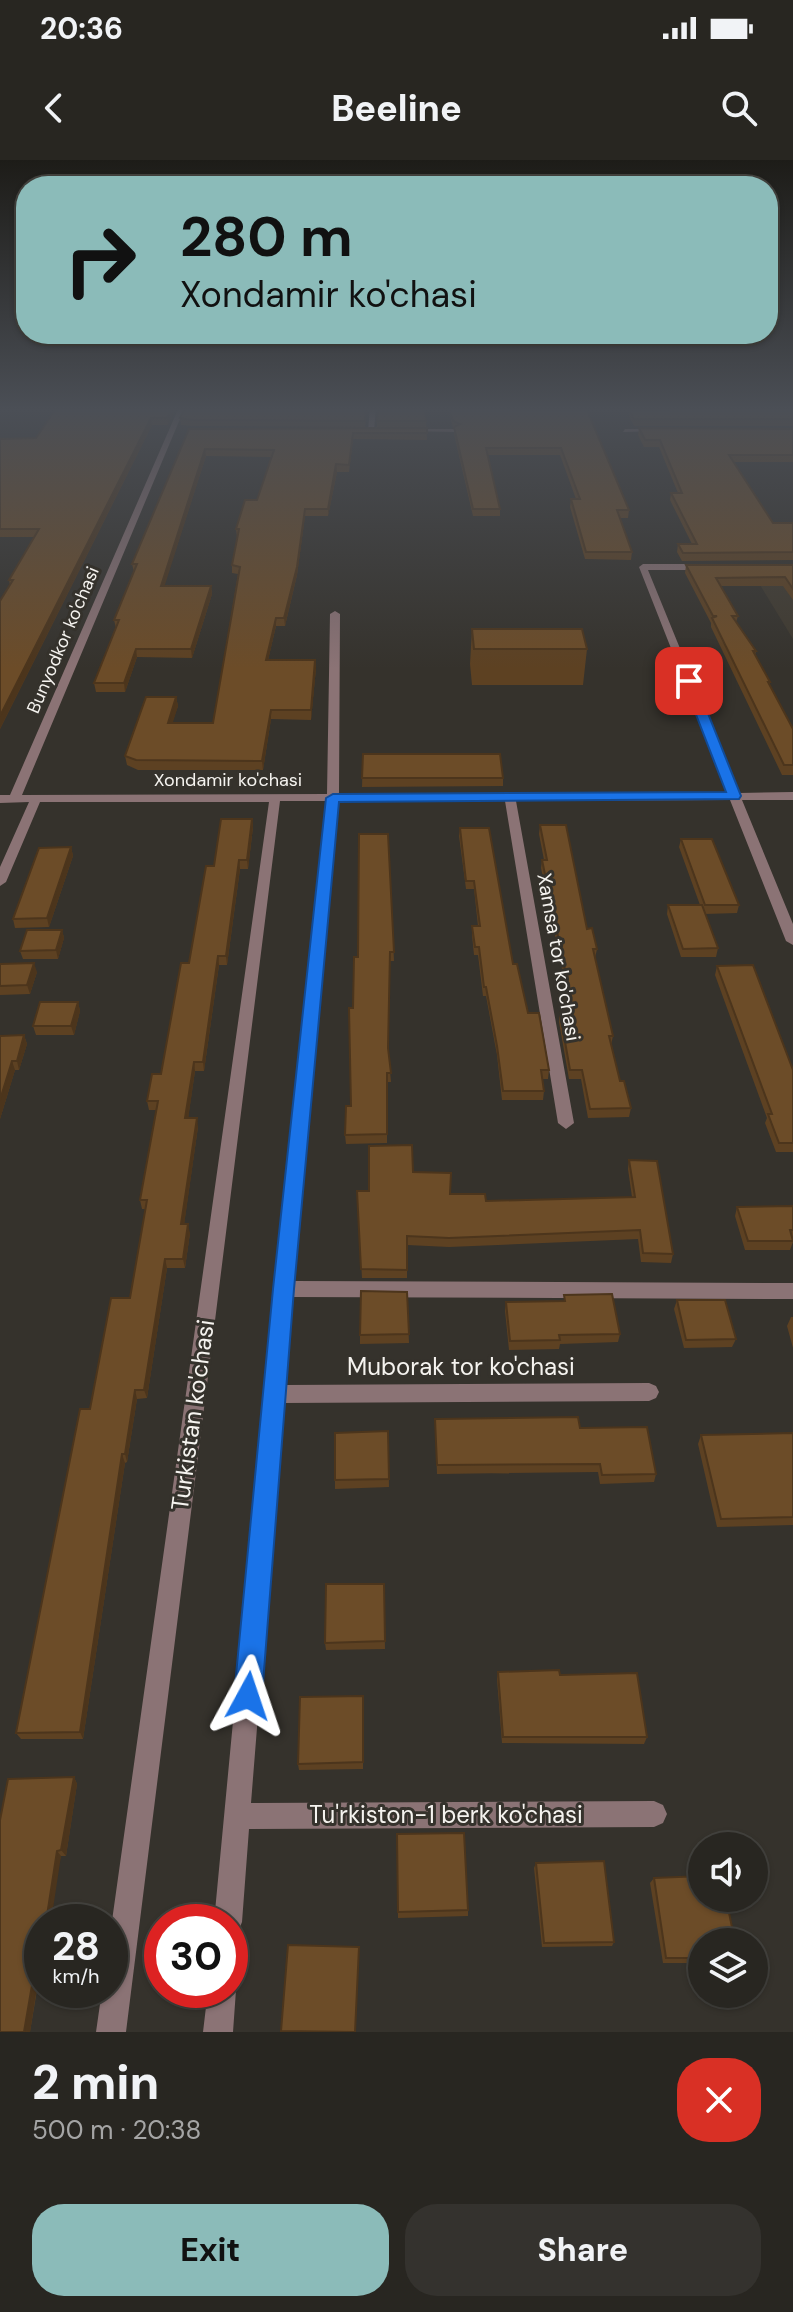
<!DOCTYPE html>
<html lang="en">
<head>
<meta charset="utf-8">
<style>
	:root { --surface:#282621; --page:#34322e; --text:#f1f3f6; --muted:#a5a5a5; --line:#44433f; --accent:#8bbbb9 }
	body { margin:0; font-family:"DM Sans",sans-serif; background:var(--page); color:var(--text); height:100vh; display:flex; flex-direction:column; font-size:30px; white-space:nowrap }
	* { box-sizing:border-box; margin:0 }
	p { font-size:26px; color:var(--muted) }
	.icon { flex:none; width:44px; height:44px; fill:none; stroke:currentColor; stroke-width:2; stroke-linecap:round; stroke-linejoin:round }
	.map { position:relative; height:1872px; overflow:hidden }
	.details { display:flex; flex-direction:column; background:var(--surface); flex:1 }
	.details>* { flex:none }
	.hud { position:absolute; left:16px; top:16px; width:762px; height:168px; border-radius:32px; box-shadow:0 2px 6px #0004,0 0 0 2px var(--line); background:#8bbbb9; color:#111; overflow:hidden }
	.fabs { position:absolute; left:688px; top:1672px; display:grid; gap:16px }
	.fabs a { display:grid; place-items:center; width:80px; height:80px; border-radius:50%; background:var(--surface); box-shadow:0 2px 6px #0004,0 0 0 2px var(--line); font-size:40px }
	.speed { position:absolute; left:24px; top:1744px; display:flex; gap:16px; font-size:40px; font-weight:700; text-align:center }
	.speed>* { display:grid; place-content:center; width:104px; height:104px; border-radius:50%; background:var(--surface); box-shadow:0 2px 6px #0004,0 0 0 2px var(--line); line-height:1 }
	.speed small { font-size:20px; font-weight:400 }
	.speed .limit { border:12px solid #d22; background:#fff; color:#111 }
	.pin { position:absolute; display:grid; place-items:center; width:68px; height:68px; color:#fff; margin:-34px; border-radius:16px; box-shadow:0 4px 12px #0006 }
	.me { position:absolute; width:88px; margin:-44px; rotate:5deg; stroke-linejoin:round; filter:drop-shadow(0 0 6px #0008) }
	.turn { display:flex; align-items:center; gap:28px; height:168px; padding:0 32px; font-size:36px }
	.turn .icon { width:104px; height:104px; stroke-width:2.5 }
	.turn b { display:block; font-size:56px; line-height:68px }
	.round { display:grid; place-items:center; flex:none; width:84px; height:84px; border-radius:32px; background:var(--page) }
	.overview { display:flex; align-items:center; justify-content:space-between; height:136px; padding:0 32px }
	h1 { font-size:48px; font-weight:800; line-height:60px }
	.action { display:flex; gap:16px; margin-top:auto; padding:16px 32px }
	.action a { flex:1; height:92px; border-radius:32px; background:var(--accent); color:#111; font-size:32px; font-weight:800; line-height:92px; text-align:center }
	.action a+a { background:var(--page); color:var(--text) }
	.status { display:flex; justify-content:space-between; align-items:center; height:56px; padding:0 40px; background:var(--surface); direction:ltr }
	.status svg { height:22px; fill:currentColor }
	header { display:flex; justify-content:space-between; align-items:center; height:104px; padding:0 32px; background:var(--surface); font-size:36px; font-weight:800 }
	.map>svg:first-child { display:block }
</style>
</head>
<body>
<div class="status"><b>20:36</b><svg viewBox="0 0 49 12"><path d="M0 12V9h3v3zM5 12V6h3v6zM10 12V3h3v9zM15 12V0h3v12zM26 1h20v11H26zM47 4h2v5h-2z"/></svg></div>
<header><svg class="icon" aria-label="back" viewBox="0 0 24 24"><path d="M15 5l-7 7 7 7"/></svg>Beeline<svg class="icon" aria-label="search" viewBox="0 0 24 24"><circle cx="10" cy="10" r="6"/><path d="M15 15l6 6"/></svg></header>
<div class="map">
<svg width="793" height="1872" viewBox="0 0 793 1872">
	<rect width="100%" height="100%" fill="#35322c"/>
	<path fill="#403a2f" d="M752 412H793V479Z"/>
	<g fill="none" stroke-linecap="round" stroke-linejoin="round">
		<path fill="#8b7375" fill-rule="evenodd" d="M370 247H376L374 271 371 273 368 271Z"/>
		<path fill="#8b7375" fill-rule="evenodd" d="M179 247H185L22 635 327 634 330 454 335 451 340 454 339 634 728 633 639 407 643 404H707L711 407 707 410H648L739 633 793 632V640H742L793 764V785L786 781 730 640 516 641 574 963 566 969 558 963 505 641H339L293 1121 793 1123V1139L292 1137 285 1225 649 1223 656 1226 659 1232 656 1238 649 1241 283 1243 251 1643 654 1641 663 1645 667 1654 663 1663 654 1667 249 1669 242 1762 238 1772 230 1775V1762H214L274 1129 327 641H280L126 1872H96L102 1830H110V1775L269 642H40L6 722 0 726V707L29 642 0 643V635H10Z
			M454 269 456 272 405 271 408 269Z
			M625 269H659L662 271 623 272Z
			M230 1819 236 1830 233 1872H203L208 1830H230Z"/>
	</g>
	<path fill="#5d4122" d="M57 247H177L168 265H152L0 569V441L10 425 9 420 35 377H0V279L36 278Z
		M185 247H367L365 267 193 266 181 265 180 258Z
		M448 247H512L513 250H587L629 350 628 358H619L632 392 631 400 585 399 570 347 571 339H576L560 295H488L500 349V356H473L454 274V269L453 268Z
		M660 247H793V266H634L629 256V250H662Z
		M377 261H426L427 280 353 279 349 312H337L328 356H305L297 415 285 466H276L268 500H315L316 508 311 560 271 559 263 610H138L127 605 125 596 176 537 178 546 172 563H213L238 414 232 413V405L237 377 236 369 257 340 271 297 206 296 164 426H211L212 434 192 498 137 497 125 532H96L94 523 116 468 114 460 134 412 132 404 189 269 377 267Z
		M639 268 793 269V302H734L773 363H793V400L682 401 677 392 678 384H692L670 340 671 333H678L659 287H644L638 275Z
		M686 405H793V440L783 426H721L738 456 736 462 756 491 755 495 770 522V525L793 568V615H782L711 467V463L685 413Z
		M472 469 587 489 583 525H472L470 504Z
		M363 594 503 618V626L362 627Z
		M252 659 253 667 248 709H240L227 805H219L204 911H195L188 958 198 967 184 1064 190 1073 185 1108H167L147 1238 137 1239 127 1302 125 1303 83 1579H21L16 1573 90 1249 130 1138 146 1049H142L140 1040 156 950H149L147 941 161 914 214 706Z
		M540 665 597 789 595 798 613 876 611 885 620 921 631 948 629 957 588 958 581 919H569L559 862 560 853 567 852 562 828 563 819H564L541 708 542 700H544L539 674Z
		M460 668 513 804 528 853 549 910 548 919H542L544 931 543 940H502L497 895 486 836H483L478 795H474L472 775V766H478L474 729H466L459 676Z
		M388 674 394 801H390L388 889 391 922H387V983L346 984 345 975 351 946 353 848 358 797Z
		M681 679 739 745 737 753 705 754 718 788 716 797H681L667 754 668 745H700L679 687Z
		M71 687 73 696 49 767 15 768 13 759Z
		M62 770 64 778 58 799H23L20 791Z
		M0 804 37 812 30 834 0 835Z
		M717 806 793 910V992H776L765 963 767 958 715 815Z
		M78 842 80 851 74 875H36L33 866Z
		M24 875 27 884 19 910H15L0 959V876Z
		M629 1000 673 1094 671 1103 641 1102 638 1079 449 1087 407 1085V1118H362L357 1031H369L413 1012 450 1034 486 1041 632 1037 628 1009Z
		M793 1046V1082L790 1090H745L735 1056 737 1047Z
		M407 1132 409 1183 360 1184V1175Z
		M564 1135 620 1174 618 1182 560 1184 559 1189 509 1190 505 1151 506 1142 564 1141Z
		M677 1140 736 1179 732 1187 684 1188 674 1149Z
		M791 1157H793V1188L787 1166Z
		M435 1259 656 1314 654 1322 600 1324 598 1312 437 1314Z
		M388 1271 389 1327 335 1329V1320Z
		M793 1273V1365L717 1367 698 1284 701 1275Z
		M384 1424 385 1489 326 1490 325 1483Z
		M498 1512 647 1577 644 1584 502 1583 497 1519Z
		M363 1536V1609L299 1610 298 1604Z
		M74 1617 77 1624 66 1696H61L42 1762V1800L30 1872H0Z
		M397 1674 468 1750V1756L398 1758Z
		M536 1703 614 1782 612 1786 542 1787 534 1708Z
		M654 1718 702 1782V1803H663L650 1723Z"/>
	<path fill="#4c351c" d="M173 247H177L168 265 167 258Z
		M151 258 152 265 0 569V556Z
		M205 289 206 296 162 434 161 426Z
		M336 304 337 312 328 356V349Z
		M305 349V356L297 415 285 466 284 458Z
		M211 426 212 434 192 498 191 489Z
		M276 458V466L266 509V500Z
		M136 489 137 497 125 532 124 523Z
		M315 500 316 508 311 560V550Z
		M176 537 178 546 170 572 168 563Z
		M271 550V559L263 610 262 601Z
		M252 659 253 667 248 709 247 700Z
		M71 687 73 696 49 767 47 758Z
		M239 700 240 709 227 805 226 796Z
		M62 770 64 778 58 799 56 790Z
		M218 796 219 805 204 911 203 902Z
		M34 803 37 812 30 834 27 825Z
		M78 842 80 851 74 875 71 866Z
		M24 875 27 884 19 910 17 901Z
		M12 901 15 910 0 959V940Z
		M194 902 195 911 187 967 185 958Z
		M197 958 198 967 183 1073 181 1064Z
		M188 1064 190 1073 185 1108 183 1099Z
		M165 1099 167 1108 147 1238 144 1230Z
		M135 1230 137 1239 127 1302 125 1294Z
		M122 1294 125 1303 83 1579 80 1572Z
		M74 1617 77 1624 66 1696 61 1690Z
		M57 1691 61 1696 51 1762H46Z
		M37 1796 41 1801 30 1872H24Z"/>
	<path fill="#6c4c28" stroke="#4c351c" stroke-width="2" d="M57 247H173L167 258H151L0 556V441L13 420H9L39 369H0V279L36 278Z
		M185 247H366L365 261 192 260 180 258Z
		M378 247H425L426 261H377Z
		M449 247H512L513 250H587L629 350H617L632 392H586L571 339H580L561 288H486L500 349H473L454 267 460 264 453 261Z
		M665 247H793V259H634L629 250H667Z
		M427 268V273H353L349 305 336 304 328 349H305L297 407 284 458H276L266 500H315L311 550H271L262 601 136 600 125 596 146 537H176L168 563H213L240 407 232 405 239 369H236L245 340H257L274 290 205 289 161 426H211L191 489H136L124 523H94L119 460H114L137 404H132L189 269Z
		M639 268 793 269V295H729L773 363H793V392L683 393 678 384H697L671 333H682L660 280H645Z
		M686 405H793V429L785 417 716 418 738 456H732L756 491H753L770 522H768L793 569V605H784L712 458 717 456H713Z
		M472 469H582L587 489H474Z
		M363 594H500L503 618H362Z
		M221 659H252L247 700H239L226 796H218L203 902H194L185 958H197L181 1064H188L183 1099H165L144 1230H135L125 1294H122L80 1572 16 1573 80 1249H90L111 1138H130L147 1040H140L158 941H147L152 914H161L181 803H189L206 706H214Z
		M540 665H566L587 769 592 768 597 789H593L613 876H609L620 921H624L631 948 590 949 582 910H570L560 853 570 852 563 819H567L542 700H547Z
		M460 668H489L513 804H517L528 853H539L549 910H541L544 931H503L497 886 486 827H484L479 787H475L472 766H480L474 721H466Z
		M359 674H388L394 792H390L388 888 391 913H387V974L345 975 346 946H351L349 848H353L354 797H358Z
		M681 679H712L739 745H705Z
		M71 687 47 758 13 759 39 688Z
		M668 745H702L718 788 683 789Z
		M27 770H62L56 790 20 791Z
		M34 803 27 825 0 826V804Z
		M753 805 793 910V983H779L768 954H772L717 806Z
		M40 842H78L71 866H33Z
		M24 875 17 901H12L0 940V876Z
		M412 985 413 1012 451 1013 450 1034H485L486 1041 635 1037 629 1000 657 1001 673 1094 643 1093 640 1070 449 1078 407 1076V1110L361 1109 357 1031H369V986Z
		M793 1046V1070H790L793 1081H748L737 1047Z
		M361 1131 407 1132 409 1174 360 1175Z
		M612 1134 620 1174 559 1175 560 1180 510 1181 506 1142 565 1141 564 1135Z
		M677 1140H725L736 1179 686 1180Z
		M578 1257 580 1268 647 1267 656 1314 602 1315 600 1304 437 1305 435 1259Z
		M388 1271 389 1319 335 1320V1273Z
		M793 1273V1357L721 1359 701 1275Z
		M326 1424H384L385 1481 325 1483Z
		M559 1510 560 1515 637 1513 647 1577H503L498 1512Z
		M363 1536V1602L298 1604 300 1537Z
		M74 1617 61 1690 57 1691 46 1762H42V1787L41 1796H37L24 1872H0V1660L8 1619Z
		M464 1673 468 1750 398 1752 397 1674Z
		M604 1701 614 1782 544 1783 536 1703Z
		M702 1716V1738H726L735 1782H702V1798H666L654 1718Z
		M288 1785 359 1787 355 1872 281 1871Z"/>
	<linearGradient id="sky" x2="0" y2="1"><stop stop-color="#1d1c18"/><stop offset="0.49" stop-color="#4b4f56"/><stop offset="1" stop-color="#4b4f56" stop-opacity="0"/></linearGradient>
	<rect width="793" height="509" fill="url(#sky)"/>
	<path fill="#1a73e8" stroke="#114b97" stroke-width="2" d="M689 518 695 521 741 636 739 639 339 642 294 1129 262 1536 258 1545 248 1549 238 1545 234 1536 273 1129 326 638 333 634 726 632 683 521Z"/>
	<g text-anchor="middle" stroke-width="6" stroke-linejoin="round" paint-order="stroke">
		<g font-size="18" fill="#f5f3ef" stroke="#35322c">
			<text transform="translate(63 480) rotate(-67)" y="6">Bunyodkor ko'chasi</text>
			<text x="228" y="626">Xondamir ko'chasi</text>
		</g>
		<g font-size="20" fill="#f5f3ef" stroke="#35322c">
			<text transform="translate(559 797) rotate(80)" y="7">Xamsa tor ko'chasi</text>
		</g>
		<g font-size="24" fill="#f5f3ef" stroke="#35322c">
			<text x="461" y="1215">Muborak tor ko'chasi</text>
			<text transform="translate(193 1255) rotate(-82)" y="8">Turkistan ko'chasi</text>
			<text x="446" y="1663">Tu'rkiston-1 berk ko'chasi</text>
		</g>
	</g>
</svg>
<div class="fabs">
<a><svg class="icon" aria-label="sound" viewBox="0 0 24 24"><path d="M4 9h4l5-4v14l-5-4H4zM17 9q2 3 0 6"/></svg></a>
<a><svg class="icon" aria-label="layers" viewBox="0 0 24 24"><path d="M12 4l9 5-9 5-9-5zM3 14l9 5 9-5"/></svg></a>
</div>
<div class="speed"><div>28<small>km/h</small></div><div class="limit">30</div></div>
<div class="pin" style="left:689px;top:521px;background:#d93025"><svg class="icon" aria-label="arrive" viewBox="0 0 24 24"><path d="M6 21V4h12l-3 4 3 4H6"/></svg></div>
<svg class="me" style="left:248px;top:1536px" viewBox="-20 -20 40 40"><path d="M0-17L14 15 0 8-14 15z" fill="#1a73e8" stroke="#fff" stroke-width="4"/></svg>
<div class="hud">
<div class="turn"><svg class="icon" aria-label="right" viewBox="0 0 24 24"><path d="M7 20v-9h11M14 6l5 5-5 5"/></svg><div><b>280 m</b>Xondamir ko'chasi</div></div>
</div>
</div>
<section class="details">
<div class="overview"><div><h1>2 min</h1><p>500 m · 20:38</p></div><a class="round" style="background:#d93025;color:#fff"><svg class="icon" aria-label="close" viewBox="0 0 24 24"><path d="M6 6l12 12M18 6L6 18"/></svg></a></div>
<div class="action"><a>Exit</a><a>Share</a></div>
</section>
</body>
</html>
